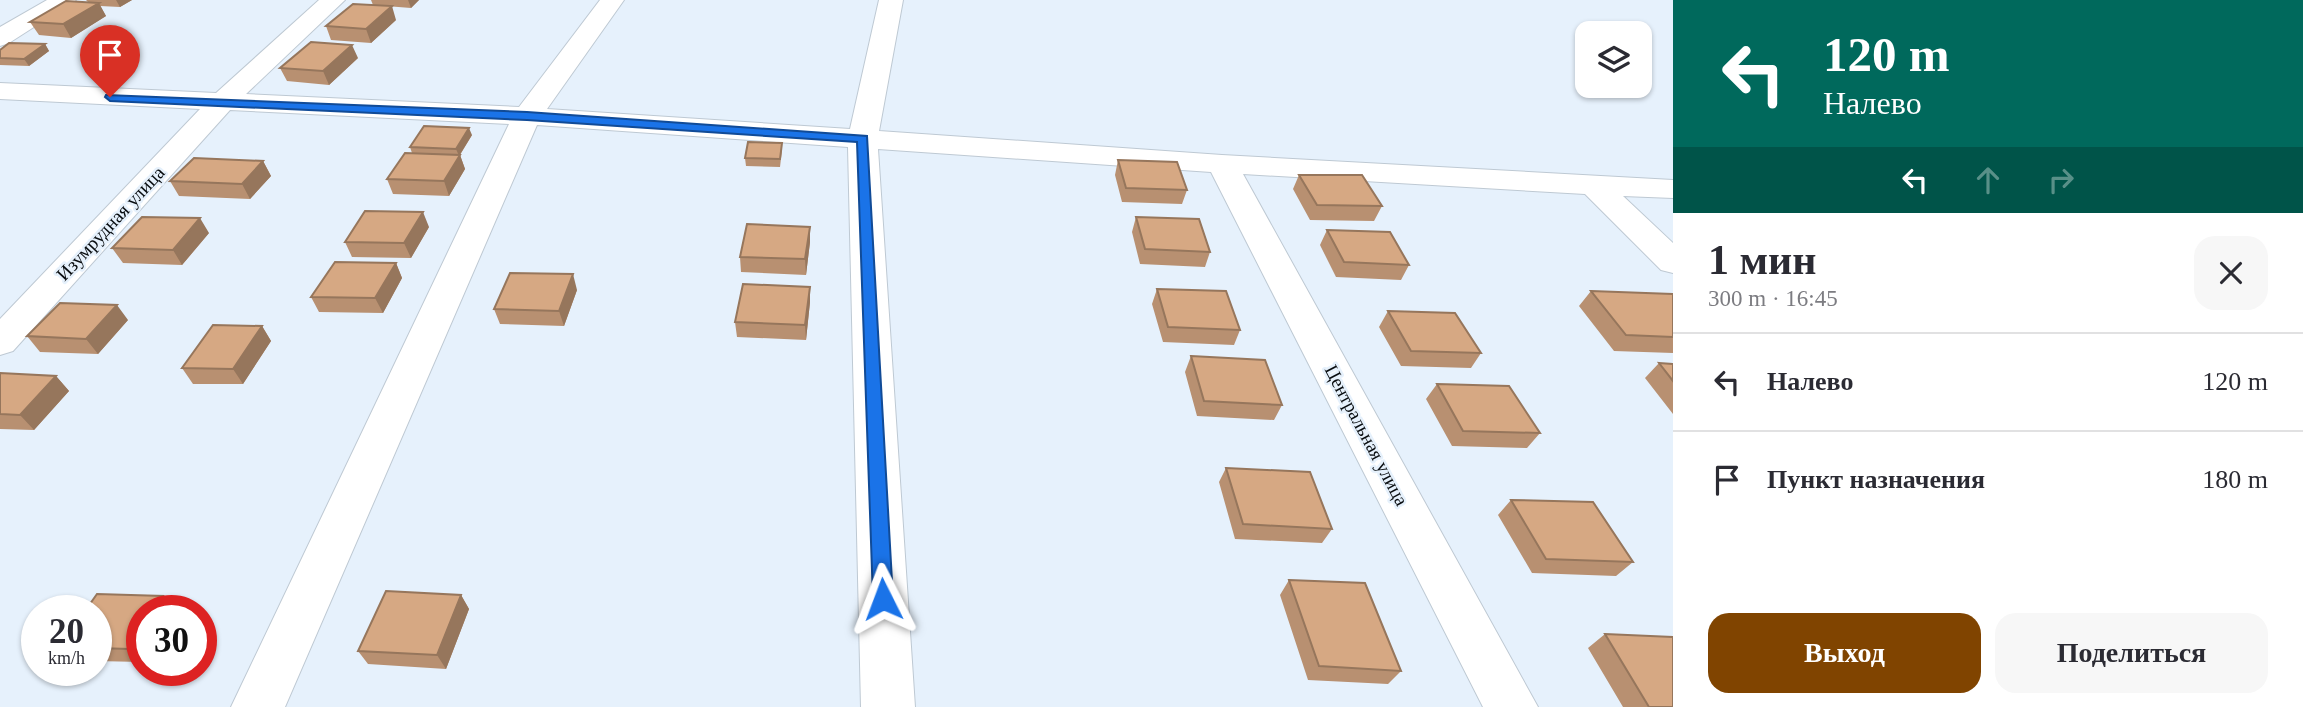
<!DOCTYPE html>
<html lang="ru">
<head>
<meta charset="utf-8">
<style>
	:root { --surface:#fff; --page:#f7f7f7; --text:#2b2b33; --muted:#7c7c81; --line:#e1e1e2; --accent:#804400 }
	body { margin:0; font-family:"Times New Roman",serif; background:var(--page); color:var(--text); height:100vh; display:flex; flex-direction:column; font-size:26px; white-space:nowrap }
	* { box-sizing:border-box; margin:0 }
	p { font-size:23px; color:var(--muted) }
	.icon { flex:none; width:38px; height:38px; fill:none; stroke:currentColor; stroke-width:2; stroke-linecap:round; stroke-linejoin:round }
	.map { position:relative; flex:1; overflow:hidden }
	.panel { display:flex; flex-direction:column; background:var(--surface); width:630px }
	.panel>* { flex:none }
	.banner { background:#00695c; color:#fff; overflow:hidden }
	.buttons { position:absolute; left:1575px; top:21px; display:grid; gap:14px }
	.buttons a { display:grid; place-items:center; width:77px; height:77px; border-radius:14px; background:var(--surface); box-shadow:0 2px 5px #0004; font-size:35px }
	.speed { position:absolute; left:21px; top:595px; display:flex; gap:14px; font-size:35px; font-weight:700; text-align:center }
	.speed>* { display:grid; place-content:center; width:91px; height:91px; border-radius:50%; background:var(--surface); box-shadow:0 2px 5px #0004; line-height:1 }
	.speed small { font-size:18px; font-weight:400 }
	.speed .limit { border:10px solid #d22; background:#fff; color:#111 }
	.pin { position:absolute; display:grid; place-items:center; width:60px; height:60px; color:#fff; margin:-72px -30px; border-radius:50% 50% 50% 0; rotate:-45deg; box-shadow:0 0 7px #0007 }
	.pin .icon { rotate:45deg }
	.me { position:absolute; width:77px; margin:-38px; rotate:357deg; stroke-linejoin:round; filter:drop-shadow(0 0 5px #0008) }
	.turn { display:flex; align-items:center; gap:24px; height:147px; padding:0 35px; font-size:32px }
	.turn .icon { width:91px; height:91px; stroke-width:2.5 }
	.turn b { display:block; font-size:49px; line-height:60px }
	.lanes { display:flex; align-items:center; height:66px; padding:0 35px; background:#0003; justify-content:center; gap:35px; direction:ltr }
	.lanes .off { opacity:.35 }
	.round { display:grid; place-items:center; flex:none; width:74px; height:74px; border-radius:21px; background:var(--page) }
	.head { display:flex; align-items:center; justify-content:space-between; height:119px; padding:0 35px }
	h1 { font-size:42px; font-weight:600; line-height:52px }
	.button { display:flex; gap:14px; margin-top:auto; padding:14px 35px }
	.button a { flex:1; height:80px; border-radius:21px; background:var(--accent); color:#fff; font-size:28px; font-weight:600; line-height:80px; text-align:center }
	.button a+a { background:var(--page); color:var(--text) }
	ul { padding:0; list-style:none }
	li { display:flex; align-items:center; gap:21px; height:98px; padding:0 35px; border-top:2px solid var(--line) }
	li div { flex:1 }
	li b { display:block; font-size:26px }
	li em { font-style:normal }
	main { display:flex; flex:1; min-height:0 }
	.map>svg:first-child { display:block }
</style>
</head>
<body>
<main>
<div class="map">
<svg width="1673" height="707" viewBox="0 0 1673 707">
	<rect width="100%" height="100%" fill="#e6f1fc"/>
	<g fill="none" stroke-linecap="round" stroke-linejoin="round">
		<g stroke="#bec9d3" stroke-width="2">
			<path id="minor" d="M47 0H76L9 43 0 46V27Z
				M319 0H345L246 94 519 107 600 0H624L547 109 850 129 879 0H903L879 131 1222 155 1673 180V198L1623 196 1673 243V273L1661 270 1585 194 1243 174 1538 707H1483L1211 172 878 149 915 707H861L848 147 537 125 285 707H231L509 124 230 110 13 351 0 355V319L200 109 0 99V83L216 93Z"/>
		</g>
		<use href="#minor" fill="#fff" fill-rule="evenodd"/>
	</g>
	<path fill="#b89071" d="M86 0H132L120 7 100 6 106 16 71 38 39 35 30 22 88 2Z
		M371 0H419L411 8 373 5Z
		M396 20 371 43 331 40 326 26Z
		M45 44 49 51 29 66 0 65V50Z
		M358 58 329 85 287 81 280 68Z
		M472 135 460 155 465 169 449 196 393 194 387 179 412 153 410 147Z
		M782 143V150L780 167 746 166 745 158Z
		M1118 160 1187 190 1182 204 1122 202 1115 175Z
		M263 161 271 176 250 199 179 196 170 181Z
		M1299 175 1382 206 1374 221 1310 220 1293 189Z
		M1136 217 1210 252 1205 267 1140 264 1132 232Z
		M429 227 411 258 352 257 345 242Z
		M1327 230 1409 265 1401 280 1336 277 1320 245Z
		M209 233 182 265 123 263 112 248Z
		M810 242 806 275 741 272 740 257Z
		M396 263 402 278 383 313 319 312 311 297Z
		M810 287V302L806 340 737 337 735 322Z
		M1157 289 1240 330 1234 345 1163 342 1152 304Z
		M577 290 564 326 500 324 494 309Z
		M1591 291 1673 294V353L1614 351 1579 306Z
		M1388 311 1481 353 1471 368 1401 366 1379 327Z
		M128 320 98 354 40 352 27 336Z
		M262 326 271 341 243 384H193L182 368Z
		M1191 356 1282 405 1274 420 1197 416 1185 372Z
		M1659 363 1673 364V414L1645 378Z
		M0 373 56 376 69 391 34 430 0 429Z
		M1437 384 1540 433 1527 448 1452 446 1426 399Z
		M1226 468 1332 529 1322 543 1235 539 1219 482Z
		M1511 500 1633 562 1616 576 1532 573 1498 515Z
		M1289 580 1401 671 1388 684 1308 680 1280 595Z
		M461 595 469 609 446 669 368 664 358 651Z
		M177 610 142 611V662L96 661V611Z
		M1605 634 1673 707H1623L1588 648Z"/>
	<path fill="#96765c" d="M116 0H132L120 7Z
		M408 0H419L411 8Z
		M99 3 106 16 71 38 63 24Z
		M392 6 396 20 371 43 366 29Z
		M45 44 49 51 29 66 24 59Z
		M352 45 358 58 329 85 323 71Z
		M469 128 472 135 459 156 456 149Z
		M460 155 465 169 449 196 444 181Z
		M263 161 271 176 250 199 242 184Z
		M423 212 429 227 411 258 404 243Z
		M200 218 209 233 182 265 173 250Z
		M810 227V242L806 275 805 259Z
		M396 263 402 278 383 313 375 298Z
		M573 274 577 290 564 326 559 311Z
		M810 287V302L806 340 805 325Z
		M117 305 128 320 98 354 86 339Z
		M262 326 271 341 243 384 233 369Z
		M56 376 69 391 34 430 20 415Z
		M461 595 469 609 446 669 437 655Z
		M163 596 177 610 176 611H154Z
		M142 630V659L130 649Z"/>
	<path fill="#d6a883" stroke="#96765c" stroke-width="2" d="M66 1 99 3 63 24 30 22Z
		M353 4 392 6 366 29 326 26Z
		M311 42 352 45 323 71 280 68Z
		M9 43 45 44 24 59 0 58V50Z
		M424 126 469 128 456 149 410 147Z
		M748 142 782 143 780 159 745 158Z
		M405 153 460 155 444 181 387 179Z
		M194 158 263 161 242 184 170 181Z
		M1118 160 1177 162 1187 190 1126 188Z
		M1299 175H1362L1382 206 1317 205Z
		M365 211 423 212 404 243 345 242Z
		M142 217 200 218 173 250 112 248Z
		M1136 217 1199 219 1210 252 1145 249Z
		M747 224 810 227 805 259 740 257Z
		M1327 230 1390 232 1409 265 1344 262Z
		M335 262 396 263 375 298 311 297Z
		M510 273 573 274 559 311 494 309Z
		M743 284 810 287 805 325 735 322Z
		M1157 289 1226 291 1240 330 1168 327Z
		M1591 291 1673 294V337L1626 335Z
		M60 303 117 305 86 339 27 336Z
		M1388 311 1455 313 1481 353 1411 351Z
		M213 325 262 326 233 369 182 368Z
		M1191 356 1265 360 1282 405 1204 401Z
		M1659 363 1673 364V381Z
		M0 373 56 376 20 415 0 414Z
		M1437 384 1509 386 1540 433 1463 431Z
		M1226 468 1310 472 1332 529 1243 524Z
		M1511 500 1593 502 1633 562 1546 559Z
		M1289 580 1365 583 1401 671 1319 666Z
		M386 591 461 595 437 655 358 651Z
		M97 594 163 596 154 611H142V630L130 649 96 648V611H85Z
		M1605 634 1673 637V707H1649Z"/>
	<path fill="#1a73e8" stroke="#114b97" stroke-width="2" d="M106 95 527 112 867 136 893 599 890 605 883 608 876 605 873 599 857 142 527 120 110 101 105 97Z"/>
	<g text-anchor="middle" stroke-width="5" stroke-linejoin="round" paint-order="stroke">
		<g font-size="19" fill="#080c0f" stroke="#e6f1fc">
			<text transform="translate(110 223) rotate(-47)" y="7">Изумрудная улица</text>
			<text transform="translate(1367 435) rotate(62)" y="7">Центральная улица</text>
		</g>
	</g>
</svg>
<div class="buttons">
<a><svg class="icon" aria-label="layers" viewBox="0 0 24 24"><path d="M12 4l9 5-9 5-9-5zM3 14l9 5 9-5"/></svg></a>
</div>
<div class="speed"><div>20<small>km/h</small></div><div class="limit">30</div></div>
<div class="pin" style="left:110px;top:97px;background:#d93025"><svg class="icon" aria-label="arrive" viewBox="0 0 24 24"><path d="M6 21V4h12l-3 4 3 4H6"/></svg></div>
<svg class="me" style="left:883px;top:599px" viewBox="-20 -20 40 40"><path d="M0-17L14 15 0 8-14 15z" fill="#1a73e8" stroke="#fff" stroke-width="4"/></svg>
</div>
<section class="panel">
<div class="banner">
<div class="turn"><svg class="icon" aria-label="left" viewBox="0 0 24 24"><path d="M17 20v-9H6M10 6l-5 5 5 5"/></svg><div><b>120 m</b>Налево</div></div>
<div class="lanes"><svg class="icon" aria-label="left" viewBox="0 0 24 24"><path d="M17 20v-9H6M10 6l-5 5 5 5"/></svg><svg class="icon off" aria-label="ahead" viewBox="0 0 24 24"><path d="M12 20V5M6 11l6-6 6 6"/></svg><svg class="icon off" aria-label="right" viewBox="0 0 24 24"><path d="M7 20v-9h11M14 6l5 5-5 5"/></svg></div>
</div>
<div class="head"><div><h1>1 мин</h1><p>300 m · 16:45</p></div><a class="round"><svg class="icon" aria-label="close" viewBox="0 0 24 24"><path d="M6 6l12 12M18 6L6 18"/></svg></a></div>
<ul>
<li><svg class="icon" aria-label="left" viewBox="0 0 24 24"><path d="M17 20v-9H6M10 6l-5 5 5 5"/></svg><div><b>Налево</b></div><em>120 m</em></li>
<li><svg class="icon" aria-label="arrive" viewBox="0 0 24 24"><path d="M6 21V4h12l-3 4 3 4H6"/></svg><div><b>Пункт назначения</b></div><em>180 m</em></li>
</ul>
<div class="button"><a>Выход</a><a>Поделиться</a></div>
</section>
</main>
</body>
</html>
